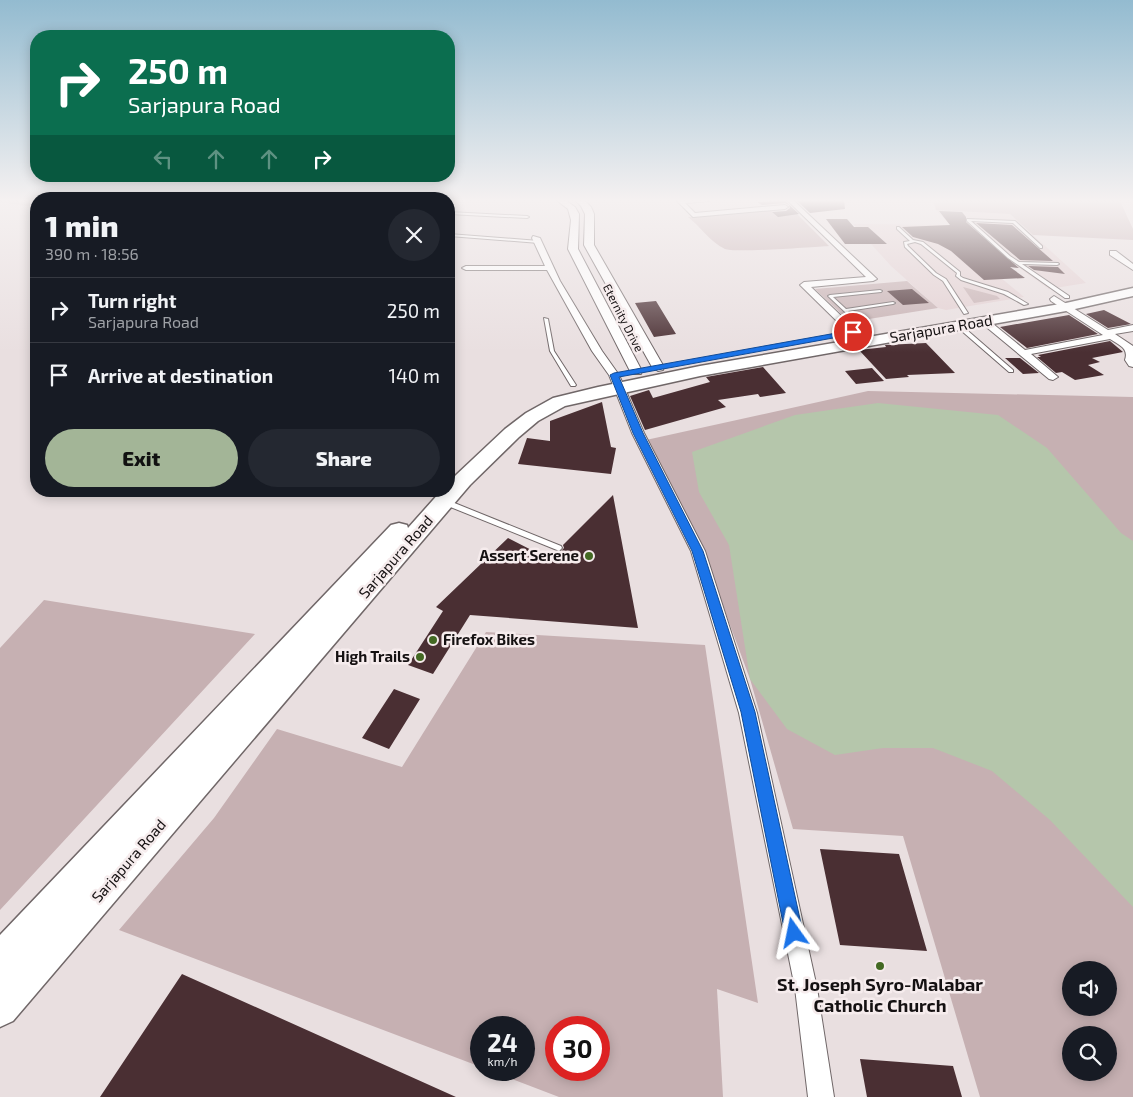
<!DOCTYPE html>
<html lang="en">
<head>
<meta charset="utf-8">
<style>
	:root { --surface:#171b24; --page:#242831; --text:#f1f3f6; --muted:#9ea1a6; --line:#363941; --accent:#a3b597 }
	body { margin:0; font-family:"Exo 2",sans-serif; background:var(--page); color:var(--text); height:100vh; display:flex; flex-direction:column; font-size:19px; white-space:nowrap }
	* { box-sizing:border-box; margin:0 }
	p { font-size:16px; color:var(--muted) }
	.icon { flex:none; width:28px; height:28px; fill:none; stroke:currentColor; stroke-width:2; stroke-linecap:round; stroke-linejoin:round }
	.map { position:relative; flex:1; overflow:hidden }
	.drawer { position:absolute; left:30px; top:192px; width:425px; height:305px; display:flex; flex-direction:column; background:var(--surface); border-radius:20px; box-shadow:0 2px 12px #0003 }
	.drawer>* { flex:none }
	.top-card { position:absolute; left:30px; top:30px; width:425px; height:152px; border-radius:20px; box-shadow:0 2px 12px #0003; background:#0b6e4f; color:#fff; overflow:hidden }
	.tools { position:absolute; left:1062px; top:961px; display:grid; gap:10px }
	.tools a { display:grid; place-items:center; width:55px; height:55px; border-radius:50%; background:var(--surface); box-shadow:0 2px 12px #0003; font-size:25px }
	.speed { position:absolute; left:470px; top:1016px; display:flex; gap:10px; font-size:25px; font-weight:700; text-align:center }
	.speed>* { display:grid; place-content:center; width:65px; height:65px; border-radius:50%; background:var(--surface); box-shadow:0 2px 12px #0003; line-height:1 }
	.speed small { font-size:12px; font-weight:400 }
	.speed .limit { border:8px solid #d22; background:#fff; color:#111 }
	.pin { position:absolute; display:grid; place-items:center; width:42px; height:42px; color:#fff; margin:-21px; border:2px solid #fff; border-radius:50%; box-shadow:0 1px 5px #0007 }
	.me { position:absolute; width:55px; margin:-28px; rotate:348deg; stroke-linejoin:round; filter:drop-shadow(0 0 4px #0008) }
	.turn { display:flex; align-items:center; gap:18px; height:105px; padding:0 15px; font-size:22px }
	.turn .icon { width:65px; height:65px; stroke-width:2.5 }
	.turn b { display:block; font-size:35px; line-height:42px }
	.lanes { display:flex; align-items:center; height:48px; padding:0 15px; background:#0003; justify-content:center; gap:25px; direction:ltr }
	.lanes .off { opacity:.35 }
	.round { display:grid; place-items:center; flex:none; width:52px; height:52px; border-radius:26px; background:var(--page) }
	.headline { display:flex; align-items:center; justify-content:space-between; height:85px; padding:0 15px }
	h1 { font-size:30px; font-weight:800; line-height:38px }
	.primary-button { display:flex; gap:10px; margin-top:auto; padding:10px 15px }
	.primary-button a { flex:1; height:58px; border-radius:30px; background:var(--accent); color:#111; font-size:20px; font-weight:800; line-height:58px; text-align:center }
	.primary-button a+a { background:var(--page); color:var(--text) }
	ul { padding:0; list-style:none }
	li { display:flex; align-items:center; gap:15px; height:65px; padding:0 15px; border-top:1px solid var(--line) }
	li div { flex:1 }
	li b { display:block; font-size:19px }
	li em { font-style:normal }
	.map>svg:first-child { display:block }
</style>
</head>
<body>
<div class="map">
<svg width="1133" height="1097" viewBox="0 0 1133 1097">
	<rect width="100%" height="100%" fill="#e9dfe0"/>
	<path fill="#e3d0d2" d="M936 210 1010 214 1086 283 1049 289 1018 267 989 268 1024 297 946 310 938 308 891 266 853 224 950 225Z"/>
	<path fill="#c6b0b2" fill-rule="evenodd" d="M0 199H83H36V207L0 202Z
		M933 199H1119L1133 229V240L1033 235 1010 214 936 210Z
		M769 209 778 216 797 214 829 246C814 247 733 253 725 249 710 242 700 226 688 217Z
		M907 281 938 308 850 322 815 289Z
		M963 287 997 296 1000 299 974 303Z
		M868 391 1133 397V1097H980L903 836 793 829 750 679 704 555 646 440ZM1071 970H1109V1008H1071ZM1071 1035H1109V1072H1071Z
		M44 600 255 634 0 910V648Z
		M486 632 705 645 758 1003 717 989 723 1097H559L488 1070H524V1028H481V1067L119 930 214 818 277 729 402 767ZM556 1028H599V1070H556Z"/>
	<path fill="#b5c6ab" d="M878 403 998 415 1047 448 1121 533 1133 541V907L1050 820 992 771 933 748H883L835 755 787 729 750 679 729 545 699 492 692 452 795 415Z"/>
	<path fill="#4a2f33" d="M844 199 845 209 810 213 796 200Z
		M785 201 799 214 778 217 772 212 786 211 790 208 789 205 785 203 762 205 757 202Z
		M939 211 962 212 966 217V222L1019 268 1010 267 1025 278 984 280 951 251 938 244 913 237 902 227 950 225Z
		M826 219H847L854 227H868L887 244H845Z
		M976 223 1012 225 1053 261 1020 260Z
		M1028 266 1058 267 1065 274 1034 270Z
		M912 289 929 303 903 305 887 291Z
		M656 301 676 334 654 337 635 303Z
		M1104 310 1131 324 1108 328 1086 314Z
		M1069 315 1098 334 1027 348 1000 327Z
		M1110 341 1123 352 1092 358 1100 362 1088 365 1104 375 1075 380 1062 372 1056 373 1037 357H1041L1038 355Z
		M926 343 955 373 907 375 909 377 886 379 859 350 886 347 885 345Z
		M1005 358H1020L1039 373 1023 374Z
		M763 367 786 393 760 397 758 394 718 400 726 407 645 430 630 396 649 390 653 398 710 382 706 377Z
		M872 368 884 381 856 384 845 371Z
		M602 402 611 447 616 448 611 474 518 464 527 438 550 441V421Z
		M613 495 638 628 470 615 433 674 408 665 443 611 436 607 508 538 549 559 556 552H560L564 548 563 545Z
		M394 689 420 699 389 749 362 738Z
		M820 849 899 854 927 951 840 945Z
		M182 974 456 1097H100Z
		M860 1059 953 1066 962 1097H867Z"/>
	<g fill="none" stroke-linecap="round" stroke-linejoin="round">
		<g stroke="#706768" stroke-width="2">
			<path id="service" d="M449 212 527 216 529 217 527 218 449 214Z
				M967 219 1015 221 1042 246V248H1040L1013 223 971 221 1010 256 1019 262 1058 263 1059 264 1057 265 1022 264 1069 296V298H1065L1008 258 967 221Z
				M897 227H899L913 240 923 242 960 272V276L963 278 1008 292 1028 304 1024 305 1004 294 961 280 956 276 957 273 921 244 915 242 907 244 908 246 936 273 946 279 968 313 964 314 943 281 934 275 905 247 904 242 910 241 897 229Z
				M449 234 539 241 541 242 539 243 449 236Z
				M880 290 882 291 881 292 833 297 846 309 893 302 895 303 893 304 848 311 850 313 846 324 844 325 842 324 846 313 828 296 830 295Z
				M544 318 548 319 554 351 576 385 575 386H571L550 351Z
				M956 324H960L1013 370V372H1009L956 326Z
				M443 500H447L561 546 562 548 559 551 557 550 443 504 442 502Z"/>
		</g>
		<g stroke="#706768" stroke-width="2">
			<path id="minor" d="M687 199H713L710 201 685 203 695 213 785 205 788 207 785 209 693 217 677 201Z
				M786 199H792L877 279 873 281 811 287 856 330V334H850L800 285 804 282 866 277Z
				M533 236 540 238 560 281 602 351 619 375 644 433 705 551 757 713 817 988 834 1097H808L795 988 739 713 691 551 632 433 609 375 592 351 547 270H466L462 268 466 266H545L532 238Z
				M1110 251H1116L1133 264V270L1110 255Z
				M1054 296 1108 330 1133 325V331L1115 334 1133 346V367L1129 366 1125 360C1129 348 1119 345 1110 339L1031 354 1058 377 1053 380 1049 379 979 321 984 318 987 319 1025 350 1103 335 1051 301 1050 299Z"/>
		</g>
		<g stroke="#706768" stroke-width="2">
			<path id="tertiary" d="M555 199H564L575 207 579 214 578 249 642 371 641 374H631L630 371 568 249 571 220 568 209Z
				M574 199H583L591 207 594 214V245L664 367 663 370 658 371 652 367 584 245 585 214 581 206Z"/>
		</g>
		<g stroke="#706768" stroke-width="3">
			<path id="primary" d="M1133 288V296L1066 311 700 376 565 406 538 421 519 437 470 485 13 1021 0 1027V935L391 525 399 523 407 525 408 528 441 491H449V483L456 475 505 429 526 413 553 398 598 387 700 366 1066 303Z"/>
		</g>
		<use href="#service" fill="#fff" fill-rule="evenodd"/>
		<use href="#minor" fill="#fff" fill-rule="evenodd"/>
		<use href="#tertiary" fill="#fff" fill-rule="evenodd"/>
		<use href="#primary" fill="#fff" fill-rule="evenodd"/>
	</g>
	<linearGradient id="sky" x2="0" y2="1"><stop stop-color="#93bbd0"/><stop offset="0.57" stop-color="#f5f1f1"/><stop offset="1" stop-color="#f5f1f1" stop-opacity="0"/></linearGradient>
	<rect width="1133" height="352" fill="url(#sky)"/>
	<path fill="#1a73e8" stroke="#114b97" d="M853 330H855V334L619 377 643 433 703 551 755 712 803 933 801 940 794 942 788 940 785 933 741 712 692 551 633 433 610 375 614 373Z"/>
	<g fill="#436923" stroke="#f6eced" stroke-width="2">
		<circle cx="589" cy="556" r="5"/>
		<circle cx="433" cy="640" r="5"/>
		<circle cx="420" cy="657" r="5"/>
		<circle cx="880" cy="966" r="5"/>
	</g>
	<g text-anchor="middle" stroke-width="5" stroke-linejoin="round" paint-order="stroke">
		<g font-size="12" fill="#151112" stroke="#f6eced">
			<text transform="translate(623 318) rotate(63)" y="4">Eternity Drive</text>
		</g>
		<g font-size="15" fill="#151112" stroke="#f6eced">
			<text transform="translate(941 329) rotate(-10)" y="5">Sarjapura Road</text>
			<text transform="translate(396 557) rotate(-49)" y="5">Sarjapura Road</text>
			<text transform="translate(129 861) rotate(-49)" y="5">Sarjapura Road</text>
		</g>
		<g font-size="15" font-weight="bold" fill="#151112" stroke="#f6eced" text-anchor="end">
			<text x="579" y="561">Assert Serene</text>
			<text x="443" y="645" text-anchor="start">Firefox Bikes</text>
			<text x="410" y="662">High Trails</text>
		</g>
		<g font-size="18" font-weight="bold" fill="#151112" stroke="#f6eced">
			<text x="880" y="991">St. Joseph Syro-Malabar<tspan x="880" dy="21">Catholic Church</tspan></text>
		</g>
	</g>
</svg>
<div class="tools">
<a><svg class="icon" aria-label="sound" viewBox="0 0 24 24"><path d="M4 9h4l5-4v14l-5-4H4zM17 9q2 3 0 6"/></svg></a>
<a><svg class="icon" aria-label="search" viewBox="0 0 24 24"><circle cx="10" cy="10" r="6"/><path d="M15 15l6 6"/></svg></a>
</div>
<div class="speed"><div>24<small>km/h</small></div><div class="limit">30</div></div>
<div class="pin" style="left:853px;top:332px;background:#d93025"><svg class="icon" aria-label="arrive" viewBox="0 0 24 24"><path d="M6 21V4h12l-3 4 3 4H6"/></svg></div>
<svg class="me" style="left:794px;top:933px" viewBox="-20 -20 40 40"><path d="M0-17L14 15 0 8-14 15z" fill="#1a73e8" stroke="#fff" stroke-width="4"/></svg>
<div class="top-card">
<div class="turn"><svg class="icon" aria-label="right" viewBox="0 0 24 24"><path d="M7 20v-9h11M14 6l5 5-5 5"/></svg><div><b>250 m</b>Sarjapura Road</div></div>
<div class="lanes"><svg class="icon off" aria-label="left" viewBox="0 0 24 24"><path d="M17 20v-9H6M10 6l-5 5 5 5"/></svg><svg class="icon off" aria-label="ahead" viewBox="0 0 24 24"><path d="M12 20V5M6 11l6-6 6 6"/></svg><svg class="icon off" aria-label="ahead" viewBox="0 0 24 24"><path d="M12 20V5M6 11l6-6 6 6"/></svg><svg class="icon" aria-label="right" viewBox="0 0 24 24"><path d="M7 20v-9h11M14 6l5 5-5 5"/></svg></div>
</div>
<section class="drawer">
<div class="headline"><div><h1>1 min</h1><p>390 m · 18:56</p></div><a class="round"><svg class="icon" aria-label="close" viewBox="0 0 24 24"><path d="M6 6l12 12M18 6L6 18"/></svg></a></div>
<ul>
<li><svg class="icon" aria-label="right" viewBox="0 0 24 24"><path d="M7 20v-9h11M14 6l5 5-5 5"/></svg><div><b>Turn right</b><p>Sarjapura Road</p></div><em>250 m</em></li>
<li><svg class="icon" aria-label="arrive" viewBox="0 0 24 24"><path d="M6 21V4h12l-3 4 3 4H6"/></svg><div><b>Arrive at destination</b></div><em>140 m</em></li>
</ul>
<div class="primary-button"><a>Exit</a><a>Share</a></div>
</section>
</div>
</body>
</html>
